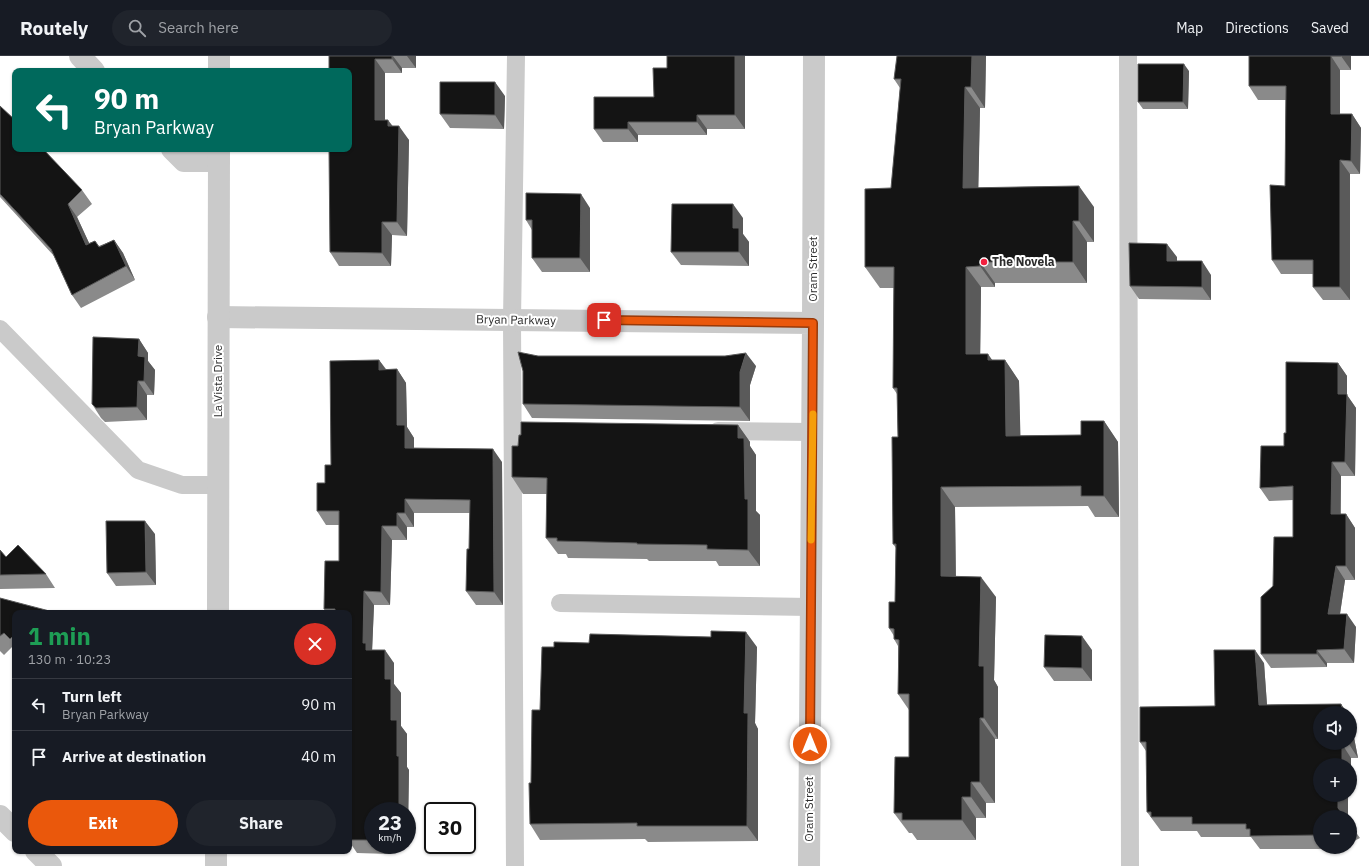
<!DOCTYPE html>
<html lang="en">
<head>
<meta charset="utf-8">
<style>
	:root { --surface:#171b24; --page:#20242c; --text:#f1f3f6; --muted:#9ea1a6; --line:#363941; --accent:#ea580c }
	body { margin:0; font-family:"IBM Plex Sans",sans-serif; background:var(--page); color:var(--text); height:100vh; display:flex; flex-direction:column; font-size:15px; white-space:nowrap }
	* { box-sizing:border-box; margin:0 }
	p { font-size:13px; color:var(--muted) }
	.icon { flex:none; width:22px; height:22px; fill:none; stroke:currentColor; stroke-width:2; stroke-linecap:round; stroke-linejoin:round }
	.map { position:relative; flex:1; overflow:hidden }
	.drawer { position:absolute; left:12px; top:554px; width:340px; height:244px; display:flex; flex-direction:column; background:var(--surface); border-radius:8px; box-shadow:0 1px 3px #0004 }
	.drawer>* { flex:none }
	.banner { position:absolute; left:12px; top:12px; width:340px; height:84px; border-radius:8px; box-shadow:0 1px 3px #0004; background:#00695c; color:#fff; overflow:hidden }
	.fabs { position:absolute; left:1313px; top:650px; display:grid; gap:8px }
	.fabs a { display:grid; place-items:center; width:44px; height:44px; border-radius:50%; background:var(--surface); box-shadow:0 1px 3px #0004; font-size:20px }
	.speed { position:absolute; left:364px; top:746px; display:flex; gap:8px; font-size:20px; font-weight:700; text-align:center }
	.speed>* { display:grid; place-content:center; width:52px; height:52px; border-radius:50%; background:var(--surface); box-shadow:0 1px 3px #0004; line-height:1 }
	.speed small { font-size:10px; font-weight:400 }
	.speed .limit { border:2px solid #111; border-radius:6px; background:#fff; color:#111 }
	.pin { position:absolute; display:grid; place-items:center; width:34px; height:34px; color:#fff; margin:-17px; border-radius:8px; box-shadow:0 2px 6px #0006 }
	.me { position:absolute; width:44px; margin:-22px; rotate:0deg; stroke-linejoin:round; filter:drop-shadow(0 0 3px #0008) }
	.turn { display:flex; align-items:center; gap:14px; height:84px; padding:0 16px; font-size:18px }
	.turn .icon { width:52px; height:52px; stroke-width:2.5 }
	.turn b { display:block; font-size:28px; line-height:34px }
	.round { display:grid; place-items:center; flex:none; width:42px; height:42px; border-radius:21px; background:var(--page) }
	.head { display:flex; align-items:center; justify-content:space-between; height:68px; padding:0 16px }
	h1 { font-size:24px; font-weight:800; line-height:30px; color:#1e9e55 }
	.button { display:flex; gap:8px; margin-top:auto; padding:8px 16px }
	.button a { flex:1; height:46px; border-radius:24px; background:var(--accent); color:#fff; font-size:16px; font-weight:800; line-height:46px; text-align:center }
	.button a+a { background:var(--page); color:var(--text) }
	ul { padding:0; list-style:none }
	li { display:flex; align-items:center; gap:12px; height:52px; padding:0 16px; border-top:1px solid var(--line) }
	li div { flex:1 }
	li b { display:block; font-size:15px }
	li em { font-style:normal }
	header { display:flex; align-items:center; gap:24px; box-sizing:border-box; height:56px; padding:0 20px; background:var(--surface); border-bottom:1px solid var(--line) }
	header strong { font-size:19px }
	nav { display:flex; gap:22px; margin-inline-start:auto; font-size:14px }
	.search { width:280px; height:36px; background:var(--page); display:flex; align-items:center; gap:10px; box-sizing:border-box; padding:0 14px; border-radius:22px; color:var(--muted); font-size:15px }
	.map>svg:first-child { display:block }
</style>
</head>
<body>
<header>
<strong>Routely</strong>
<div class="search"><svg class="icon" aria-label="search" viewBox="0 0 24 24"><circle cx="10" cy="10" r="6"/><path d="M15 15l6 6"/></svg>Search here</div>
<nav><a>Map</a><a>Directions</a><a>Saved</a></nav>
</header>
<div class="map">
<svg width="1369" height="810" viewBox="0 0 1369 810">
	<rect width="100%" height="100%" fill="#fff"/>
	<g fill="none" stroke-linecap="round" stroke-linejoin="round">
		<path stroke="#cacaca" stroke-width="18" d="M1128 0 1130 810
			M0 273 138 414 182 429H217
			M718 375 812 376
			M560 547 810 551
			M515 810 512 264 516 0"/>
		<path stroke="#cacaca" stroke-width="22" d="M80 0 94 15
			M172 93 184 105H219
			M218 261 813 267
			M809 810 813 267 814 0"/>
		<path stroke="#cacaca" stroke-width="22" d="M219 0V15
			M218 557 219 93
			M0 760 15 775
			M36 795 51 810
			M216 810V795"/>
	</g>
	<path fill="#8a8a8a" d="M329 0H416V12H402V17H385V64L409 84 407 180 392 179 391 210H339L330 196Z
		M745 0V73H707V79H638V86H603L594 73 654 41 667 12Z
		M986 0 985 52H980L978 132 1094 151V186H1087V227H995V231H981L980 298 992 304H1005L1019 325 1020 380 1081 379 1104 365 1118 386 1119 461H1095L1088 450 955 451 956 520 996 541 994 624 998 631V683H995V747H986V762H976V784H917L912 777H909L894 757 909 701V654L898 638V590L894 583V580L889 572 895 546 896 492 893 488 898 381 897 338 893 332 894 232H880L865 211 891 132 900 32 894 23Z
		M1249 0H1351V14H1340V58H1352L1361 72 1360 118H1350V244H1323L1313 231V218H1281L1272 204 1285 130 1286 44H1258L1249 30Z
		M1189 15 1188 53H1143L1138 46Z
		M505 40 504 73 450 72 440 58Z
		M0 50 82 134 92 148 77 161 89 187 95 185 99 190 114 184 123 197 135 224 81 252 72 239 54 200 0 141Z
		M590 152V216H542L532 202V174L526 164Z
		M743 162V178L749 186V210L681 209 671 196Z
		M1177 201V205L1211 219V244L1139 243 1130 230Z
		M139 283 148 297V305L155 314 154 339H147V364L105 366 101 362 92 348Z
		M538 300 756 310 750 329V365L532 362 523 348Z
		M379 304 386 313H397L406 327 407 371 414 382V392L502 406 503 549H476L466 535 469 493 470 457H414V471H407V484H392L390 549H374L372 594 394 607V628L401 637V670L407 678V711L409 714 408 772H407V755H373V789H389V798L357 797 349 785V557H327L324 553 339 505V469H326L317 455 331 409Z
		M1338 307 1347 320V339L1356 352 1355 420H1341V458H1346L1355 472V524H1345L1340 558 1356 571 1354 607H1327V611L1271 612 1261 598 1273 530 1293 481V444L1269 445 1260 432 1284 390Z
		M738 369 750 386V390L756 399V455L760 459V510H719L716 505H649L647 503 568 502 566 498H558L546 482 547 438H523L512 421 518 390Z
		M155 478 156 529 116 530 107 517Z
		M0 494 6 501 46 518 55 532 0 533Z
		M0 542 15 557V592L13 590 4 599 0 595Z
		M589 587 757 591 755 667 758 673V785L648 786 645 783 540 784 530 768 531 727 540 654 554 591Z
		M1092 594V625H1054L1044 611Z
		M1264 607 1267 649 1341 648 1347 657H1320L1350 687V661L1358 702H1351V722H1350V709H1320L1348 739V761H1320V791H1339L1335 793H1260L1251 781H1201L1197 775H1161L1147 756 1146 695 1140 686 1215 650Z
		M1350 768 1360 782 1350 787Z"/>
	<path fill="#5a5a5a" d="M392 0H393L402 12V17L392 3Z
		M407 0H416V12Z
		M735 0H745V73L735 59Z
		M972 0H986L985 52 971 31Z
		M1331 0 1340 14V71L1331 58Z
		M1341 0H1351V14Z
		M375 3 385 17V77L375 64Z
		M1184 8 1189 15 1188 53 1183 46Z
		M495 26 505 40 504 73 495 59Z
		M965 31 980 52 978 152 963 132Z
		M1352 58 1361 72 1360 118 1351 105Z
		M697 59 707 73V79L697 66Z
		M388 64 398 77 388 70Z
		M628 66 638 79V86L628 73Z
		M399 70 409 84 407 180 397 166Z
		M1340 104 1350 118V244L1340 231Z
		M1079 130 1094 151V186L1079 165Z
		M581 138 590 152V216L580 202Z
		M68 148 77 161 96 202 86 189Z
		M733 148 743 162V178L749 186V210L739 196 733 172Z
		M1073 165 1087 186V227L1073 206Z
		M382 166 392 179 391 210 382 197Z
		M114 184 123 197 135 224 126 210Z
		M1167 188 1177 201V219L1167 205Z
		M1202 205 1211 219V244L1202 231Z
		M980 206 995 227V231L980 210Z
		M966 211 981 231 980 319 966 298Z
		M139 283 148 297V305L155 314 154 339 144 325 138 300Z
		M746 297 756 310 750 329V365L740 351V316Z
		M988 298 1002 318 988 304Z
		M379 304 389 318 379 314Z
		M1005 304 1019 325 1021 400 1006 380Z
		M1338 307 1347 320V339L1356 352 1355 420 1345 406 1338 338Z
		M397 313 406 327 407 371 414 382V405L405 392 397 369Z
		M138 325 147 339V364L137 351Z
		M1104 365 1118 386 1119 461 1104 440Z
		M738 369 750 386V390L756 399V455L760 459V510L748 494 745 443 738 382Z
		M493 393 502 406 503 549 494 536Z
		M1332 406 1341 420 1340 471 1331 458Z
		M941 431 955 451 956 540 941 520Z
		M405 443 414 457V471L405 457Z
		M397 457 407 471V484L397 470Z
		M1346 458 1355 472V524L1346 510Z
		M145 465 155 478 156 529 146 516Z
		M382 470 392 484 390 549 381 536Z
		M1336 510 1345 524 1338 571 1328 558Z
		M981 521 996 541 994 624 998 631V683L984 662 979 610Z
		M364 535 374 549 372 597 366 594 363 587Z
		M1347 558 1356 571 1354 607 1344 593Z
		M746 576 757 591 755 667 758 673V785L747 770 744 657Z
		M1082 580 1092 594V625L1082 612Z
		M385 594 394 607V628L401 637V670L407 678V711L409 714 408 772 407 771V755H399L397 700 385 623Z
		M1255 594 1264 607 1268 663 1259 649Z
		M1317 594 1327 607V611L1317 598Z
		M1341 648 1347 657H1343Z
		M1350 661 1358 702 1349 688 1348 687H1350Z
		M980 662 995 683V747L980 726Z
		M1342 688 1351 702V722L1350 720V709H1342Z
		M971 726 986 747V762L971 741Z
		M1338 739H1348V761H1345L1338 752Z
		M962 741 976 762V784L962 764Z
		M383 789H389V798Z"/>
	<path fill="#141414" stroke="#5a5a5a" d="M329 0H392V3H375V64H388V70H399L397 166H382V197L330 196 329 93H349V15H329Z
		M667 0H735V59H697V66H628V73H594V41H654L653 12H667Z
		M897 0H972L971 31H965L963 132 1079 130V165H1073V206H980V210L966 211V298H988V304H1005L1006 380 1081 379V365H1104V440H1081V430L941 431V520L981 521 979 610H984V662H980V726H971V741H962V764H902V757H894L895 701H909V638H898L899 584 894 583V573L889 572V546H895L896 488H893L892 381H898L897 332H893L894 211H865V133L891 132 901 23H894Z
		M1249 0H1341H1331V58H1352L1351 105 1340 104V231H1313V204H1272L1270 129 1285 130 1286 30H1249Z
		M1138 8H1184L1183 46H1138Z
		M440 26H495V59L440 58Z
		M0 50 15 64V93H43L82 134 68 148 86 189 95 185 99 191 114 184 126 210 72 239 51 193 0 138Z
		M526 137 581 138 580 202H532V164H526Z
		M672 148H733V172H739V196H671Z
		M1129 187 1167 188V205H1202V231L1130 230Z
		M93 281 139 283 138 300 145 301 144 325H138L137 351 96 352 92 348Z
		M518 296 538 300H725L746 297 740 316V351L523 348V315Z
		M379 304V314L397 313V369H405V392L493 393 494 536 466 535 467 493H469L470 444 405 443V457H397V470H382L381 536 364 535 363 587H366V594H385V623H391V664H397V700H399V755H373V784H349V557H335V553H324L325 505H339V455H317V427H325V409H331L330 305Z
		M1286 306 1338 307V338H1347L1345 406H1332L1331 458H1346V510H1336L1328 558H1347L1344 593 1317 594V598H1261V541L1273 530 1274 481H1293V430L1260 432 1261 390H1284V377H1286Z
		M521 366 738 369V382H744L745 443H748V494L707 493V489L637 488V487L557 485V482H546L547 422 512 421V390H518L519 379H521Z
		M106 465H145L146 516 107 517Z
		M18 489 46 518 0 519V494L6 501Z
		M0 542 57 557H15V578L10 583 4 577 0 580Z
		M711 575 746 576 744 657H748L747 770H637V767L530 768 529 727H531L532 654H540L542 591H554V586L589 587 590 578 711 581Z
		M1045 579 1082 580V612L1044 611Z
		M1214 594H1255L1259 649 1341 648 1343 657H1320V687H1348L1349 688H1342V708H1338V709H1320V739H1338V752L1345 761H1320V779L1250 780V773H1246V768H1192V761H1151V756H1147L1146 686H1140V651L1215 650Z"/>
	<g fill="none" stroke-linecap="round" stroke-linejoin="round">
		<g stroke="#983908" stroke-width="10">
			<path id="route" d="M604 264 813 267 810 688"/>
		</g>
		<use href="#route" stroke="#ea580c" stroke-width="7"/>
		<path stroke="#f59e0b" stroke-width="7" d="M811 484 813 358"/>
	</g>
	<circle fill="#f2203e" stroke="#fff" stroke-width="1.5" cx="984" cy="206" r="4"/>
	<g text-anchor="middle" stroke-width="4" stroke-linejoin="round" paint-order="stroke">
		<g font-size="12" font-weight="bold" fill="#2d2d2d" stroke="#fff" text-anchor="start">
			<text x="992" y="210">The Novela</text>
		</g>
		<g font-size="12" fill="#2d2d2d" stroke="#fff">
			<text transform="translate(813 213) rotate(-90)" y="4">Oram Street</text>
			<text transform="translate(516 264) rotate(1)" y="4">Bryan Parkway</text>
			<text transform="translate(218 325) rotate(-90)" y="4">La Vista Drive</text>
			<text transform="translate(809 753) rotate(-90)" y="4">Oram Street</text>
		</g>
	</g>
</svg>
<div class="fabs">
<a><svg class="icon" aria-label="sound" viewBox="0 0 24 24"><path d="M4 9h4l5-4v14l-5-4H4zM17 9q2 3 0 6"/></svg></a>
<a>+</a>
<a>−</a>
</div>
<div class="speed"><div>23<small>km/h</small></div><div class="limit">30</div></div>
<div class="pin" style="left:604px;top:264px;background:#d93025"><svg class="icon" aria-label="arrive" viewBox="0 0 24 24"><path d="M6 21V4h12l-3 4 3 4H6"/></svg></div>
<svg class="me" style="left:810px;top:688px" viewBox="-20 -20 40 40"><circle r="17" fill="#ea580c" stroke="#fff" stroke-width="3"/><path d="M0-11L8 9 0 5-8 9z" fill="#fff"/></svg>
<div class="banner">
<div class="turn"><svg class="icon" aria-label="left" viewBox="0 0 24 24"><path d="M17 20v-9H6M10 6l-5 5 5 5"/></svg><div><b>90 m</b>Bryan Parkway</div></div>
</div>
<section class="drawer">
<div class="head"><div><h1>1 min</h1><p>130 m · 10:23</p></div><a class="round" style="background:#d93025;color:#fff"><svg class="icon" aria-label="close" viewBox="0 0 24 24"><path d="M6 6l12 12M18 6L6 18"/></svg></a></div>
<ul>
<li><svg class="icon" aria-label="left" viewBox="0 0 24 24"><path d="M17 20v-9H6M10 6l-5 5 5 5"/></svg><div><b>Turn left</b><p>Bryan Parkway</p></div><em>90 m</em></li>
<li><svg class="icon" aria-label="arrive" viewBox="0 0 24 24"><path d="M6 21V4h12l-3 4 3 4H6"/></svg><div><b>Arrive at destination</b></div><em>40 m</em></li>
</ul>
<div class="button"><a>Exit</a><a>Share</a></div>
</section>
</div>
</body>
</html>
